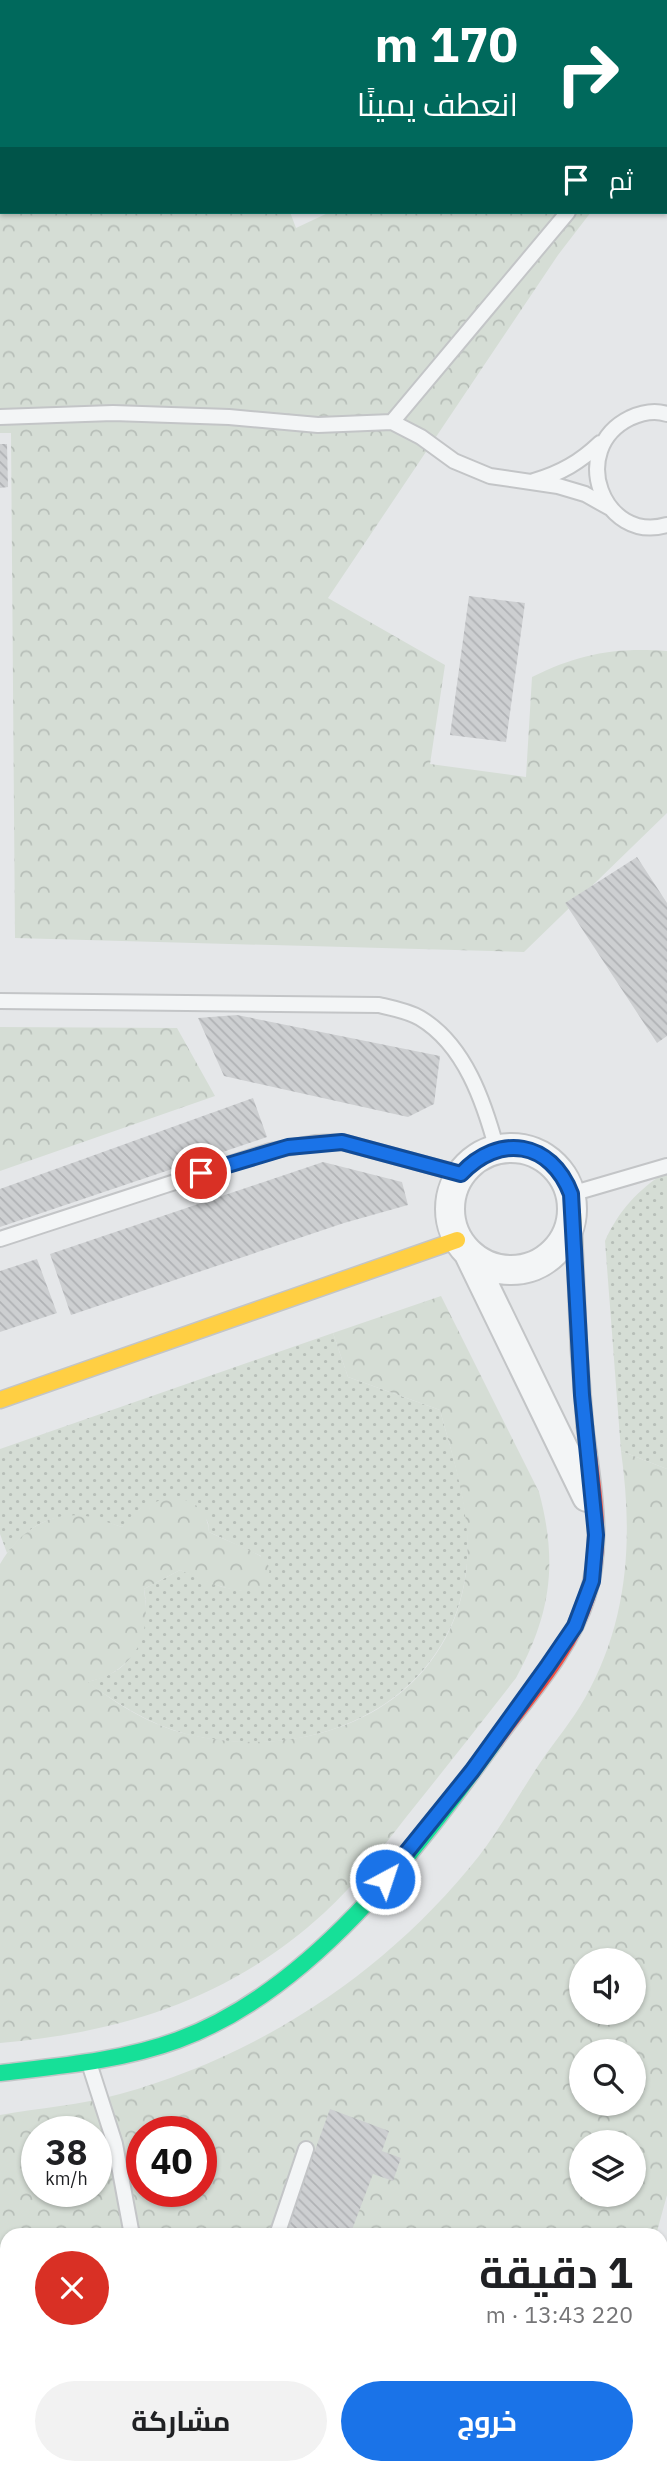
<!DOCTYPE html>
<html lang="ar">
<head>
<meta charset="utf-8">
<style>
	:root { --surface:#fff; --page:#f2f2f2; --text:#202124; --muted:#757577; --accent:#1a73e8 }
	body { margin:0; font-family:"IBM Plex Sans",Cairo,sans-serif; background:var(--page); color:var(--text); direction:rtl; height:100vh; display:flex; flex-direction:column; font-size:26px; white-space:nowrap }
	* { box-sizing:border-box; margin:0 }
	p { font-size:23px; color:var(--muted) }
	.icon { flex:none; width:38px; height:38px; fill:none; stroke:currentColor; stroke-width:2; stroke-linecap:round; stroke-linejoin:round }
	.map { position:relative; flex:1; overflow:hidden; direction:ltr }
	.side { position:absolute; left:0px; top:2228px; width:668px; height:247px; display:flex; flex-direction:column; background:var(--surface); border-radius:21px 21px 0 0; box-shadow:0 2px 5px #0004; direction:rtl }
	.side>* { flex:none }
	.guide { position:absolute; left:0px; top:0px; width:668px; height:214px; box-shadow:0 2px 5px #0004; direction:rtl; background:#00695c; color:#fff; overflow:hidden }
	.tools { position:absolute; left:569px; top:1948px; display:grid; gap:14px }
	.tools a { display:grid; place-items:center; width:77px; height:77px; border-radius:50%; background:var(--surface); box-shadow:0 2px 5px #0004; font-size:35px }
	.speed { position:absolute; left:21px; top:2116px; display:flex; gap:14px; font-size:35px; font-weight:700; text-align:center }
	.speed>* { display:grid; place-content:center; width:91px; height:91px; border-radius:50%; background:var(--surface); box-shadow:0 2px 5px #0004; line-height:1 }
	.speed small { font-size:18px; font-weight:400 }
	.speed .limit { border:10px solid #d22; background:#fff; color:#111 }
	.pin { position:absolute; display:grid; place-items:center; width:60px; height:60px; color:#fff; margin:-30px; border:4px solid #fff; border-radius:50%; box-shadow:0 2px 7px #0007 }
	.me { position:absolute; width:77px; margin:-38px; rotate:40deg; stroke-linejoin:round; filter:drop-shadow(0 0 5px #0008) }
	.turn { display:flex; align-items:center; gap:24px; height:147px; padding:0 35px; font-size:32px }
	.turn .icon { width:91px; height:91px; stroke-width:2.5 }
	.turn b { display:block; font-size:49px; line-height:60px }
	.then { display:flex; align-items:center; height:66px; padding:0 35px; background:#0003; gap:14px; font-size:26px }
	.round { display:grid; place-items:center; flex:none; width:74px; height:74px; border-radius:37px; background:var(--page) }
	.headline { display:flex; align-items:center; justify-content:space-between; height:119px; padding:0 35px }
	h1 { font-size:42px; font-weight:700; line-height:52px }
	.cta { display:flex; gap:14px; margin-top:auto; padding:14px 35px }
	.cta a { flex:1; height:80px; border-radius:42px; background:var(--accent); color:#fff; font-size:28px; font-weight:700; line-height:80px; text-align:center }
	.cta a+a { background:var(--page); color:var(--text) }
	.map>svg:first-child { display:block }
</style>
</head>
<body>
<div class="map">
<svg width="667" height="2473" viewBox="0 0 667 2473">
	<defs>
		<pattern id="grass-dots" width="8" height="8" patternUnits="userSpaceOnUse" patternTransform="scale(1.75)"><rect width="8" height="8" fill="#d5ddd5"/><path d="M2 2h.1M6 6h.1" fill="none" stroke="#b7beb8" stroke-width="1.8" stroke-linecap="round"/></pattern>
		<pattern id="forest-crowns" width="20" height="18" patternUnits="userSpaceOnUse" patternTransform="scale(1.75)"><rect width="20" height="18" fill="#d5ddd5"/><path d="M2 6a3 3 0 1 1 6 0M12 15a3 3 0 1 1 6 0" fill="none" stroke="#b7beb8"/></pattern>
		<pattern id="building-back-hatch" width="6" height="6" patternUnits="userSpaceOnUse" patternTransform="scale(1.75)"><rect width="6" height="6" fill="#cdcfd1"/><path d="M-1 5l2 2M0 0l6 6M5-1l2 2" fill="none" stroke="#b0b2b5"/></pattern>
	</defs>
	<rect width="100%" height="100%" fill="#e5e7e9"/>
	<path fill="url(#grass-dots)" d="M667 1171V1469L621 1451 605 1241C619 1210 638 1190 667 1171Z
		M333 1333 348 1377 440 1410C454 1462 474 1517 466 1572 448 1708 308 1765 186 1734 149 1724 118 1704 87 1682 124 1672 132 1663 141 1627 145 1612 147 1603 144 1589L180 1570 222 1587 244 1591 261 1556 209 1532 208 1522 196 1505 182 1500 140 1509 122 1527C73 1511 42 1509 7 1553L0 1534V1449Z"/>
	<path fill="url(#forest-crowns)" fill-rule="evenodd" d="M0 0 213 2H2V212H290L296 228 330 212H591L558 255 328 598 445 665 430 764 526 777 532 677C578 654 615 647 667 651V813L524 952 15 938 11 433H0Z
		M0 1027 177 1028 215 1096 0 1171Z
		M441 1296 539 1492C558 1563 551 1614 516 1678 480 1724 444 1770 407 1816 381 1849 356 1884 324 1913 230 1999 124 2032 0 2043V1564C19 1531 51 1509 91 1517 101 1519 112 1524 122 1527 130 1517 139 1507 152 1503 179 1493 207 1500 209 1532 222 1539 253 1550 263 1558 269 1563 271 1571 268 1578 259 1608 198 1578 180 1570L144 1589C149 1625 145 1655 109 1675 103 1678 94 1680 88 1682 118 1705 150 1725 187 1734 309 1764 449 1709 466 1572 473 1517 454 1462 440 1410L348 1377 333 1333Z
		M621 1451 667 1469V2195L656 2235H7V2468H652L653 2473H0V2115C39 2108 81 2105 120 2094 262 2055 388 1971 479 1856 502 1826 519 1794 540 1763 555 1741 572 1721 585 1698 629 1620 633 1537 621 1451ZM581 1960H634V2012H581ZM581 2051H634V2104H581ZM37 2132H96V2191H37ZM142 2132H201V2191H142ZM581 2142H634V2194H581Z"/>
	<path fill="url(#building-back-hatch)" d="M0 444H7L8 487 0 488Z
		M469 596 525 603 506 742 450 735Z
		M637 857 667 903V1036L657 1043 565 903Z
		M237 1015 440 1056 434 1104 408 1117 224 1076 198 1018Z
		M253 1098 267 1137 0 1227V1189Z
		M323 1162 402 1182 408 1205 344 1223 71 1315 50 1254Z
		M37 1259 57 1313 0 1332V1271Z
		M330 2109 389 2131 382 2151 401 2158 393 2181 373 2174 350 2235H284Z"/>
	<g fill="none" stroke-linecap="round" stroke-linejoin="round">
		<g stroke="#c3c5c7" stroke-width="18">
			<path id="lane" d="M554 0 555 2
				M667 111V110
				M667 414C655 410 641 413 630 418 567 449 603 544 667 525
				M0 417 113 413 229 417 318 425 392 422 568 212
				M392 422 421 437 454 461 490 476 558 486 585 494 610 508
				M534 481C561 473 580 462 600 443
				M0 1001 379 1005C392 1008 408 1011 420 1018 465 1045 484 1102 497 1150
				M571 1194 667 1166
				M0 1239 270 1151 315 1143 342 1142 461 1174
				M89 2063 115 2144 131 2230 134 2235
				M277 2235 306 2149
				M293 2468 298 2473"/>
		</g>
		<g stroke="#c3c5c7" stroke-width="32">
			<path id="street" d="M450 1209a61 61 0 1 1 122 0a61 61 0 1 1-122 0Z
				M469 1254 587 1497"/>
		</g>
		<g stroke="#c3c5c7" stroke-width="19">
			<path id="fast" d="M0 2073C59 2066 121 2061 178 2040 311 1991 414 1853 495 1741"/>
		</g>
		<g stroke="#c3c5c7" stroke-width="19">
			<path id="slow" d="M573 1212 579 1350 585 1427
				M0 1400 457 1240"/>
		</g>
		<g stroke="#c3c5c7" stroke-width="19">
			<path id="jam" d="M495 1741C527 1697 570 1651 587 1597 605 1543 592 1481 585 1427"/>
		</g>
		<use href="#lane" stroke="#f3f5f6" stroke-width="14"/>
		<use href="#street" stroke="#f3f5f6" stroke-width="28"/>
		<use href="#fast" stroke="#16e098" stroke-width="16"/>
		<use href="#slow" stroke="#ffcf43" stroke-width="16"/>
		<use href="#jam" stroke="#f24e42" stroke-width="16"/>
	</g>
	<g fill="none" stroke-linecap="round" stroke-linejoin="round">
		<g stroke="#114b97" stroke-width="18">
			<path id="route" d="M201 1173 288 1147 342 1142 461 1174C499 1133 551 1141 571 1194L582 1395 596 1535 592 1581 575 1626 547 1667 472 1771 385 1879"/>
		</g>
		<use href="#route" stroke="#1a73e8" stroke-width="12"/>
	</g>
</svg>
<div class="tools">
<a><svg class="icon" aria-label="sound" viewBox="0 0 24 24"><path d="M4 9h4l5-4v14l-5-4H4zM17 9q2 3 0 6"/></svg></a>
<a><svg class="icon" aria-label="search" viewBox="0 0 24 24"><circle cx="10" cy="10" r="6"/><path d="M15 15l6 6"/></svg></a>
<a><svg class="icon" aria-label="layers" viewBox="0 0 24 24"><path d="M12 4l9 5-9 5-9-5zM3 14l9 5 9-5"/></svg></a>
</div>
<div class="speed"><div>38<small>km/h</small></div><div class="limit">40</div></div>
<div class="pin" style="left:201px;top:1173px;background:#d93025"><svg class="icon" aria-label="arrive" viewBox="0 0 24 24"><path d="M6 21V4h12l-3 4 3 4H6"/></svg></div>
<svg class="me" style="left:385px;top:1879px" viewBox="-20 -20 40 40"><circle r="17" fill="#1a73e8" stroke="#fff" stroke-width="3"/><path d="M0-11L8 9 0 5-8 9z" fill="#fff"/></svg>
<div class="guide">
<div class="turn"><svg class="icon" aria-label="right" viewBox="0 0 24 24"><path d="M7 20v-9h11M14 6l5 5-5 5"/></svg><div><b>170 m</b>انعطف يمينًا</div></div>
<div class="then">ثم<svg class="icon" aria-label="arrive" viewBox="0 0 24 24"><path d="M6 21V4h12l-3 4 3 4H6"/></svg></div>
</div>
<section class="side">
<div class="headline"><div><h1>1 دقيقة</h1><p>220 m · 13:43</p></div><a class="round" style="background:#d93025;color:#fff"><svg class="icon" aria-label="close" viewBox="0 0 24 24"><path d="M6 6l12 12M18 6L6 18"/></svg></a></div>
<div class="cta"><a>خروج</a><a>مشاركة</a></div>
</section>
</div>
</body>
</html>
